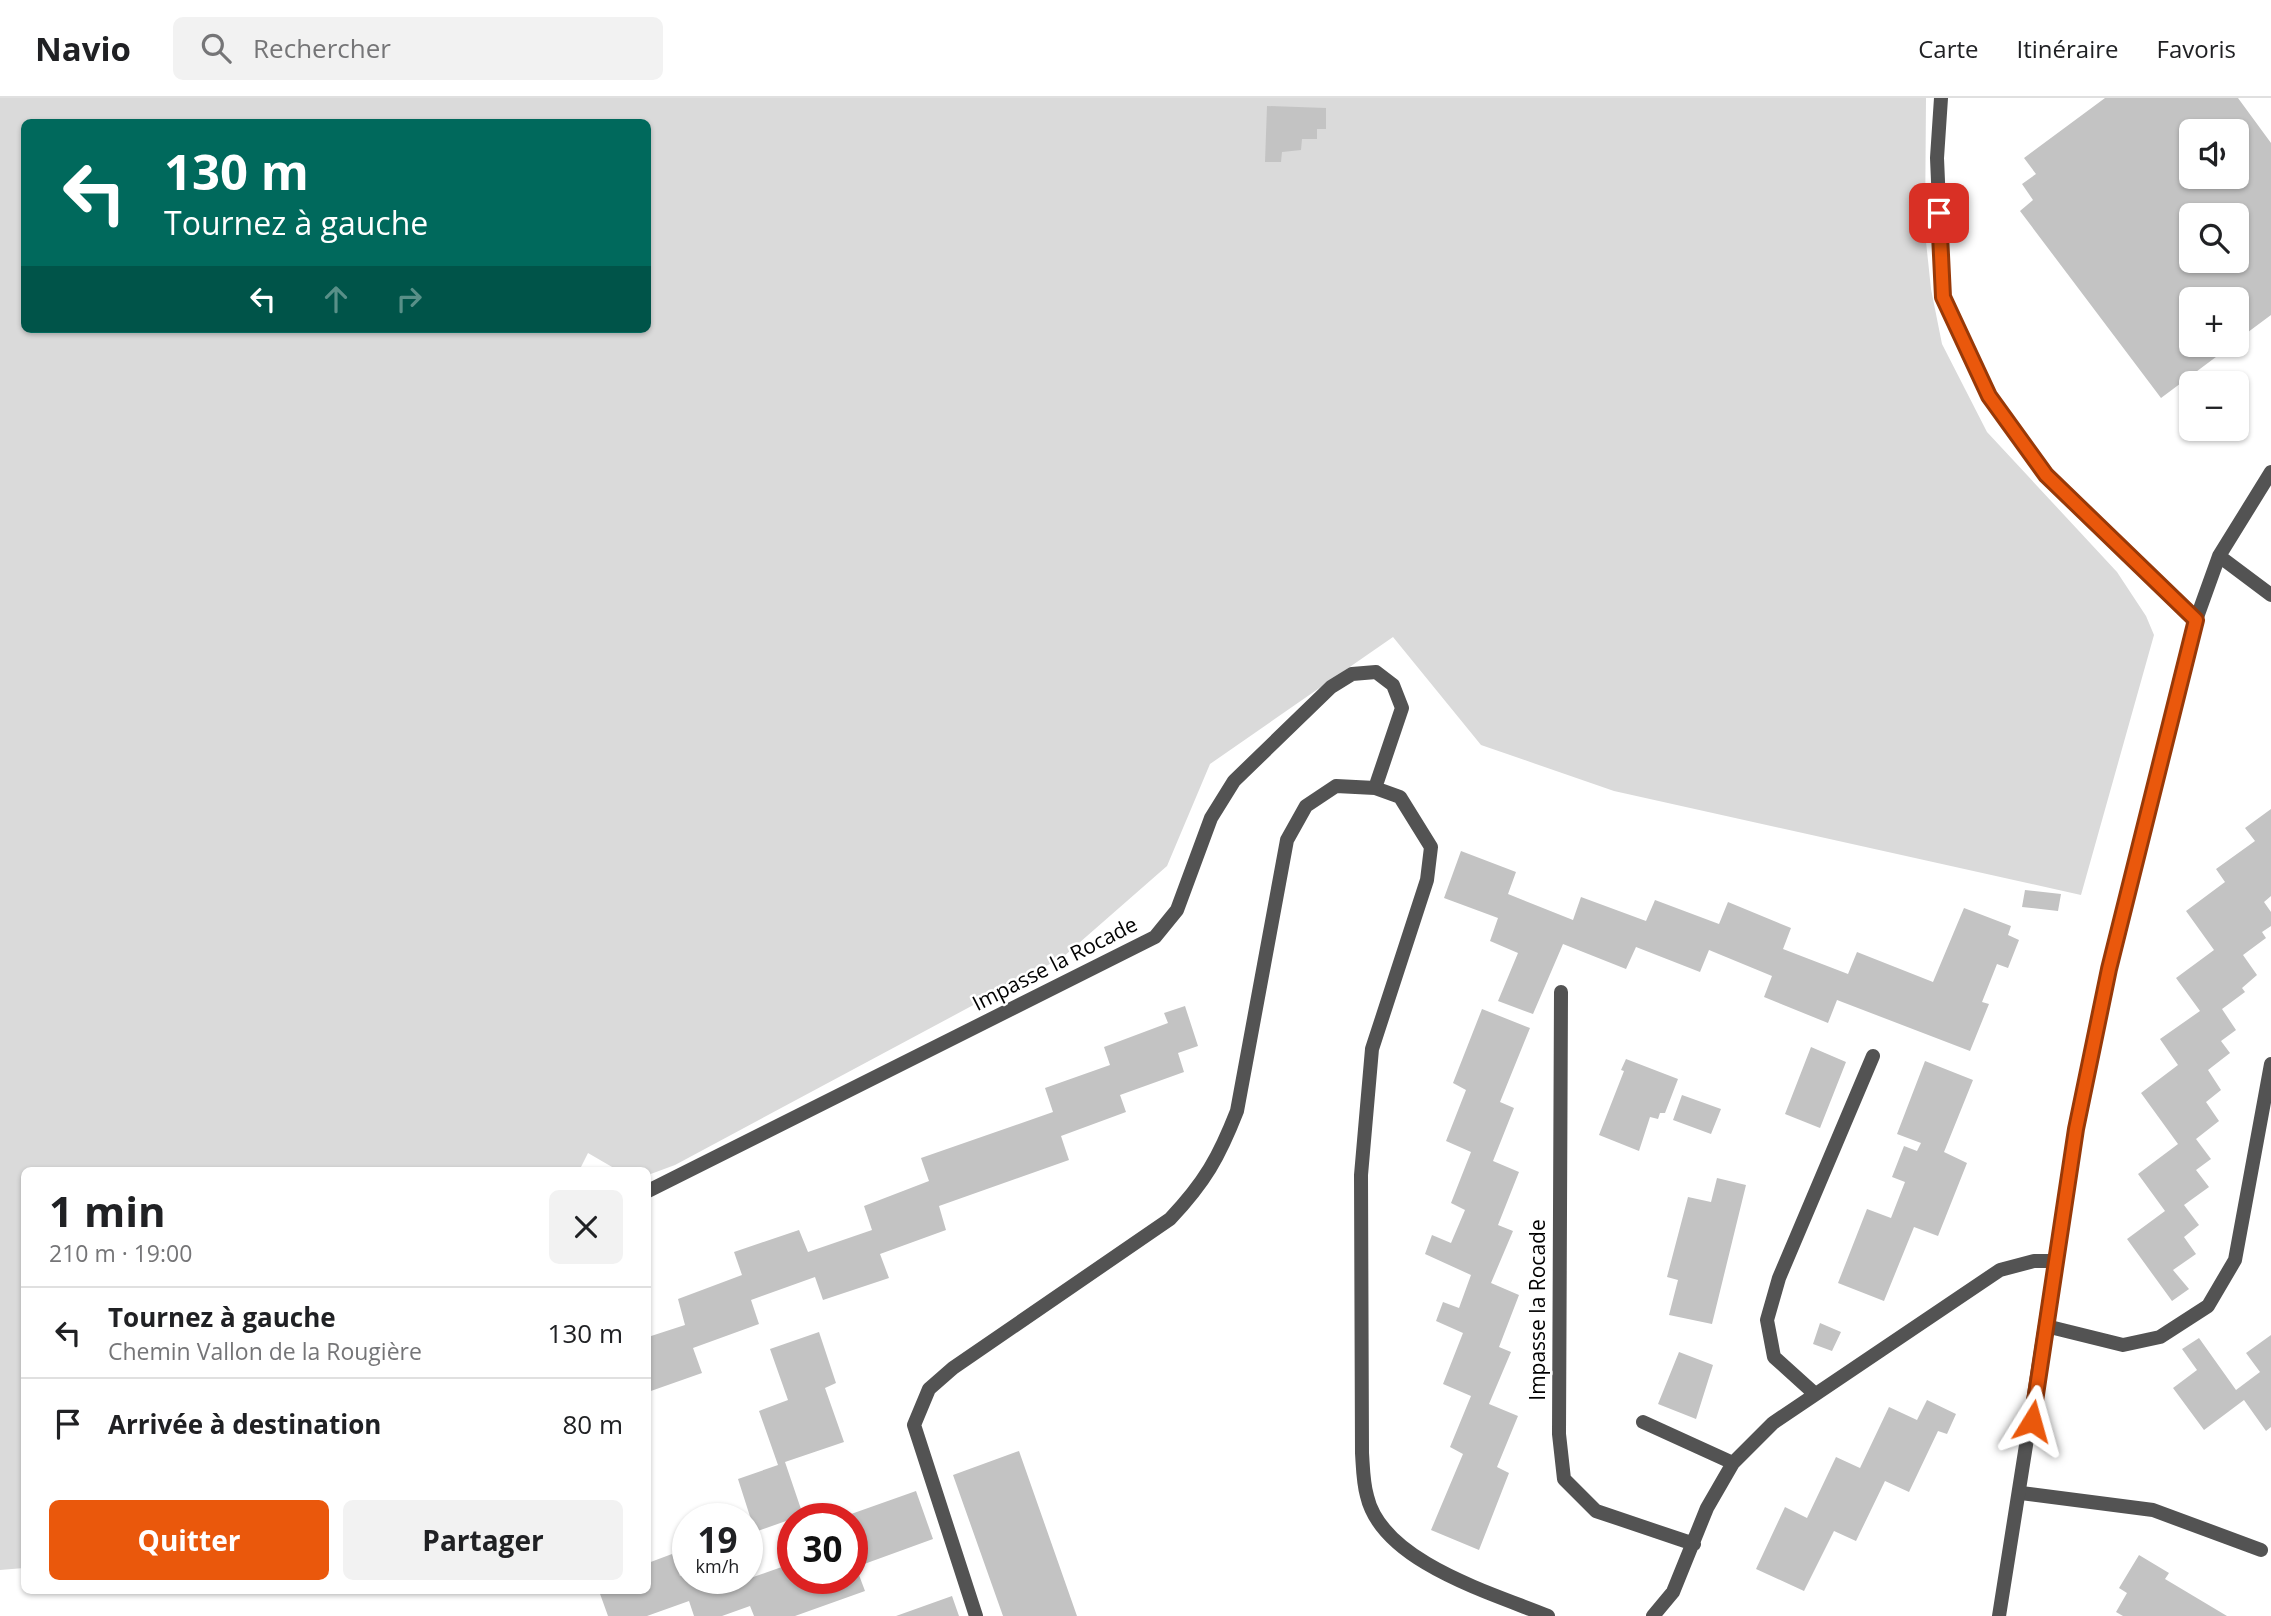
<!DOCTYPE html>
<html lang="fr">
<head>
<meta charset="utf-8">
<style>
	:root { --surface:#fff; --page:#f2f2f2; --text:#202124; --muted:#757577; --line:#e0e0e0; --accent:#ea580c }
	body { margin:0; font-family:"Open Sans",sans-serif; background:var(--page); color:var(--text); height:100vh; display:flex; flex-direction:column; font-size:26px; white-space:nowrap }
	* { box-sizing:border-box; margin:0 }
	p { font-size:23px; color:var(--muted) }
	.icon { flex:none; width:38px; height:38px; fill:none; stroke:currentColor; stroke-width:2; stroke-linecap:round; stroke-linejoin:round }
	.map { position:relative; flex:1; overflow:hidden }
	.details { position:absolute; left:21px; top:1069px; width:630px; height:427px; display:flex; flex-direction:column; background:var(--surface); border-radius:10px; box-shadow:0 2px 5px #0004 }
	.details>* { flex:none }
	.banner { position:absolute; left:21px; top:21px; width:630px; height:214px; border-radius:10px; box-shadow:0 2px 5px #0004; background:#00695c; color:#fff; overflow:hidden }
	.controls { position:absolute; left:2179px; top:21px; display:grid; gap:14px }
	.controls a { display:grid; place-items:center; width:70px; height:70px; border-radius:10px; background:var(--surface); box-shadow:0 2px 5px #0004; font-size:35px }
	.speed { position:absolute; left:672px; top:1405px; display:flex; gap:14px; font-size:35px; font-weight:700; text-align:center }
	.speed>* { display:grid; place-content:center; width:91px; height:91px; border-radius:50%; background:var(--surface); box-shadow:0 2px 5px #0004; line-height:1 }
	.speed small { font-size:18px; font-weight:400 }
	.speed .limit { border:10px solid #d22; background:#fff; color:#111 }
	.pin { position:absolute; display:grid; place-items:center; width:60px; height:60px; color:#fff; margin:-30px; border-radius:14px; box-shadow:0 4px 10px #0006 }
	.me { position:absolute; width:77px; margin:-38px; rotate:8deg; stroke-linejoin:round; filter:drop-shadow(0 0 5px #0008) }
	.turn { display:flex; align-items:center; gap:24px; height:147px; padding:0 28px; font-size:32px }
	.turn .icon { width:91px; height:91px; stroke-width:2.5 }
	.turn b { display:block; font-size:49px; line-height:60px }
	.lanes { display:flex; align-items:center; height:66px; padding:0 28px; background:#0003; justify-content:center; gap:35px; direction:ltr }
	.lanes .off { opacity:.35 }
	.round { display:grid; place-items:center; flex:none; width:74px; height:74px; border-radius:10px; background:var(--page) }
	.overview { display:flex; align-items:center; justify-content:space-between; height:119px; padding:0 28px }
	h1 { font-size:42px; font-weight:700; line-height:52px }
	.button { display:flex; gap:14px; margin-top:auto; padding:14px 28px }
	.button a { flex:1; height:80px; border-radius:10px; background:var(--accent); color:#fff; font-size:28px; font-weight:700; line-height:80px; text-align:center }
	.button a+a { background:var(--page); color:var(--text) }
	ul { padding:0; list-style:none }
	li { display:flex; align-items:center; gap:21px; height:91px; padding:0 28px; border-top:2px solid var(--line) }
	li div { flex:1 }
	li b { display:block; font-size:26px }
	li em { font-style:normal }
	header { display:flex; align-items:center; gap:42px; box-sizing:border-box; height:98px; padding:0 35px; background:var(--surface); border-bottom:2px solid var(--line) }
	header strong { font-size:33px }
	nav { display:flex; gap:38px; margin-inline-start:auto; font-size:24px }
	.search { width:490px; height:63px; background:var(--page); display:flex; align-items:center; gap:18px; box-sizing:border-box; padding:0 24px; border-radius:10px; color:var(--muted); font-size:26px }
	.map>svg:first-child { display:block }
</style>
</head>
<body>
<header>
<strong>Navio</strong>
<div class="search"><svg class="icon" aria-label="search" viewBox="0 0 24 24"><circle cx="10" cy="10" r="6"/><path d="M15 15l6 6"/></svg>Rechercher</div>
<nav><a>Carte</a><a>Itinéraire</a><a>Favoris</a></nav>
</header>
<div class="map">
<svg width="2271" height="1518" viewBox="0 0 2271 1518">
	<rect width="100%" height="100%" fill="#fff"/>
	<path fill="#dadada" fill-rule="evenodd" d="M0 0H1926L1925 134 1931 191 1942 246 1987 334 2117 474 2146 518 2154 537 2081 797 1614 693 1481 647 1393 539 1210 666 1167 768 1063 859 675 1067 648 1077V1073H619L588 1055 579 1073H24V1470L0 1472ZM24 24H648V231H24Z"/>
	<path fill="#c3c3c3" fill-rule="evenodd" d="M2105 0H2238L2271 45V217L2236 243V201H2191V247H2232L2161 300 2020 113 2033 102 2022 86 2036 76 2024 60ZM2191 33H2236V79H2191ZM2191 117H2236V163H2191Z
		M1267 8 1326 10V31H1317V41H1302L1301 52 1282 54 1281 64H1265Z
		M2271 711V798L2264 804 2271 814V828L2262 834 2266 840 2243 857 2257 877 2242 890 2245 894 2222 911 2236 932 2221 943 2230 955 2208 972 2221 992 2206 1004 2219 1023 2196 1041 2211 1061 2196 1072 2209 1089 2184 1107 2199 1127 2184 1139 2196 1156 2173 1172 2189 1191 2172 1203 2127 1141 2165 1113 2138 1076 2178 1046 2141 995 2178 967 2160 941 2200 913 2176 880 2214 852 2186 813 2225 784 2216 771 2255 743 2245 730Z
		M1461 753 1516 774 1508 796 1573 822 1581 799 1646 823 1655 802 1719 826 1728 804 1791 830 1783 851 1848 876 1857 854 1933 884 1964 810 2011 828 2008 837 2019 842 2008 870 1997 866 1982 904 1989 906 1970 953 1837 902 1828 925 1764 899 1772 878 1709 852 1700 874 1636 849 1626 871 1563 846 1533 916 1498 903 1518 855 1490 843 1498 820 1444 800Z
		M2025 792 2061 796 2058 813 2022 809Z
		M1185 908 1198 948 1178 955 1184 974 1120 997 1126 1014 1061 1038 1069 1062 939 1108 946 1132 880 1156 889 1180 823 1202 815 1179 751 1202 759 1226 693 1250 702 1275 648 1294V1239L685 1227 678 1201 742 1177 734 1154 799 1132 808 1154 872 1132 864 1108 929 1083 921 1060 1053 1014 1045 990 1110 967 1104 949 1168 925 1164 915Z
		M1482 911 1530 930 1500 1004 1514 1010 1493 1063 1519 1074 1498 1127 1513 1133 1491 1185 1519 1197 1499 1249 1511 1254 1489 1306 1518 1318 1497 1369 1509 1375 1479 1452 1431 1432 1463 1356 1450 1349 1471 1298 1443 1286 1463 1235 1436 1223 1443 1204 1459 1210 1471 1177 1425 1156 1432 1137 1451 1145 1465 1112 1451 1105 1471 1054 1446 1043 1466 992 1453 985Z
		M1811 949 1846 964 1820 1030 1785 1016Z
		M1626 961 1678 981 1665 1015H1660L1658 1021 1650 1019 1639 1053 1599 1037 1624 973 1621 972Z
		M1925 963 1973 982 1944 1054 1967 1065 1938 1138 1914 1129 1884 1203 1838 1185 1867 1111 1891 1120 1905 1084 1892 1079 1904 1048 1917 1053 1921 1045 1897 1036Z
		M1682 997 1721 1011 1711 1036 1673 1022Z
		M1717 1080 1746 1087 1712 1226 1669 1217 1678 1182 1667 1179 1688 1099 1711 1104Z
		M1820 1225 1841 1234 1832 1253 1813 1246Z
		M819 1234 836 1285 825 1290 844 1344 785 1364 803 1417 755 1434 738 1381 778 1367 759 1313 788 1302 770 1251Z
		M2271 1237V1329L2266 1333 2244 1302 2204 1332 2173 1290 2197 1272 2182 1251 2199 1240 2236 1292 2260 1274 2246 1255Z
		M1679 1254 1713 1267 1696 1321 1658 1306Z
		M1927 1302 1956 1316 1947 1336 1938 1333 1909 1394 1885 1383 1856 1443 1834 1433 1804 1493 1756 1471 1785 1409 1807 1420 1836 1359 1860 1370 1889 1309 1917 1322Z
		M1019 1353 1077 1518H1003L953 1377Z
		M916 1393 933 1441 856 1469 865 1493 795 1518H754L750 1508 722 1518H694L689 1503 647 1518H608L599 1493H648V1465L672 1456 680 1478 688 1475V1480L742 1483 793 1465V1480H852V1421H837Z
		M2139 1457 2169 1475 2165 1481 2227 1518H2123L2116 1514 2127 1495 2119 1490Z
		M952 1498 959 1518H896Z"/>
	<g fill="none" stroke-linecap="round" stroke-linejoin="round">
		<path stroke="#535353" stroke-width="14" d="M2021 1395 2153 1412 2261 1452"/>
		<path stroke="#535353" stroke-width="14" d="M1941 0 1937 60 1943 199 1989 298 2046 377 2196 522
			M2219 458 2271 497
			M1561 894 1559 1336 1564 1381 1596 1413 1694 1446
			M648 1093 1155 839 1177 812 1211 720 1234 683 1331 589 1352 576 1376 574 1393 587 1402 610 1375 690
			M2046 1228 2123 1247 2160 1239 2208 1208 2235 1162 2271 966
			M1815 1296 1774 1259 1767 1222 1779 1180 1873 958
			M1643 1324 1733 1365
			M976 1518 914 1327 929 1291 953 1270 1170 1121C1205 1084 1219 1059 1237 1013L1287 742 1306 708 1336 688 1375 690 1400 699 1431 749 1427 782 1372 951 1361 1077 1362 1355C1363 1369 1363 1384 1367 1398 1382 1464 1492 1495 1548 1518
			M1653 1518 1673 1494 1707 1410 1733 1365 1773 1325 2000 1172 2034 1163H2056
			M1999 1518 2076 1031 2109 871 2196 522 2219 458 2271 374"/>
	</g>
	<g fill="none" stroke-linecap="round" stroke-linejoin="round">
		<g stroke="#983908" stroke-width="18">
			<path id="route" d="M1939 115 1943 199 1989 298 2046 377 2196 522 2109 871 2076 1031 2032 1323"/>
		</g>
		<use href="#route" stroke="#ea580c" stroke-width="12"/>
	</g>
	<g text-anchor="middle" stroke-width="5" stroke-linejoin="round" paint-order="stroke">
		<g font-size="21" fill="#000" stroke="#fff">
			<text transform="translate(1055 866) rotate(-27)" y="7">Impasse la Rocade</text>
			<text transform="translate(1538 1212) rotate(-90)" y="7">Impasse la Rocade</text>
		</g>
	</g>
</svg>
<div class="controls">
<a><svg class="icon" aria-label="sound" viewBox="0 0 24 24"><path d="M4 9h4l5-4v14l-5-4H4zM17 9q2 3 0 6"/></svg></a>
<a><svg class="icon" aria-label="search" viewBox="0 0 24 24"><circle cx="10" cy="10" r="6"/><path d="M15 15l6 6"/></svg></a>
<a>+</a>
<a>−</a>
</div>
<div class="speed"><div>19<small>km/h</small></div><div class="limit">30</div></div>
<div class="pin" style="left:1939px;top:115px;background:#d93025"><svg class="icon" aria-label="arrive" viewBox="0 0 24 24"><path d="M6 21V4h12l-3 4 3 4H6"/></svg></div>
<svg class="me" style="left:2032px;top:1323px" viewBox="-20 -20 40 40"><path d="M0-17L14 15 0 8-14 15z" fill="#ea580c" stroke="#fff" stroke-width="4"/></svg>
<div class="banner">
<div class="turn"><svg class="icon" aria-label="left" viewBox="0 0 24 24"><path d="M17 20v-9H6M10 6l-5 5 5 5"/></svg><div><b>130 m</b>Tournez à gauche</div></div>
<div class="lanes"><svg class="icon" aria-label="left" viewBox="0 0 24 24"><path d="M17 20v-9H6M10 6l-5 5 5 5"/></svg><svg class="icon off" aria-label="ahead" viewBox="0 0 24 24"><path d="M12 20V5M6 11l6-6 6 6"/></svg><svg class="icon off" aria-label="right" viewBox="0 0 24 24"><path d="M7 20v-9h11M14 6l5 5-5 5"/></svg></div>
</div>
<section class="details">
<div class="overview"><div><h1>1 min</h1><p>210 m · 19:00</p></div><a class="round"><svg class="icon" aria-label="close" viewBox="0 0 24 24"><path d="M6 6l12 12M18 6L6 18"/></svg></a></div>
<ul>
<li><svg class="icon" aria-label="left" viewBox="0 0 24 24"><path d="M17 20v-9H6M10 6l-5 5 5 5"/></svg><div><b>Tournez à gauche</b><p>Chemin Vallon de la Rougière</p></div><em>130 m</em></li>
<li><svg class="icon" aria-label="arrive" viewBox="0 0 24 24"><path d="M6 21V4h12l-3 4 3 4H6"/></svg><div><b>Arrivée à destination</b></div><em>80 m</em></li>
</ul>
<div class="button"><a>Quitter</a><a>Partager</a></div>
</section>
</div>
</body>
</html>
